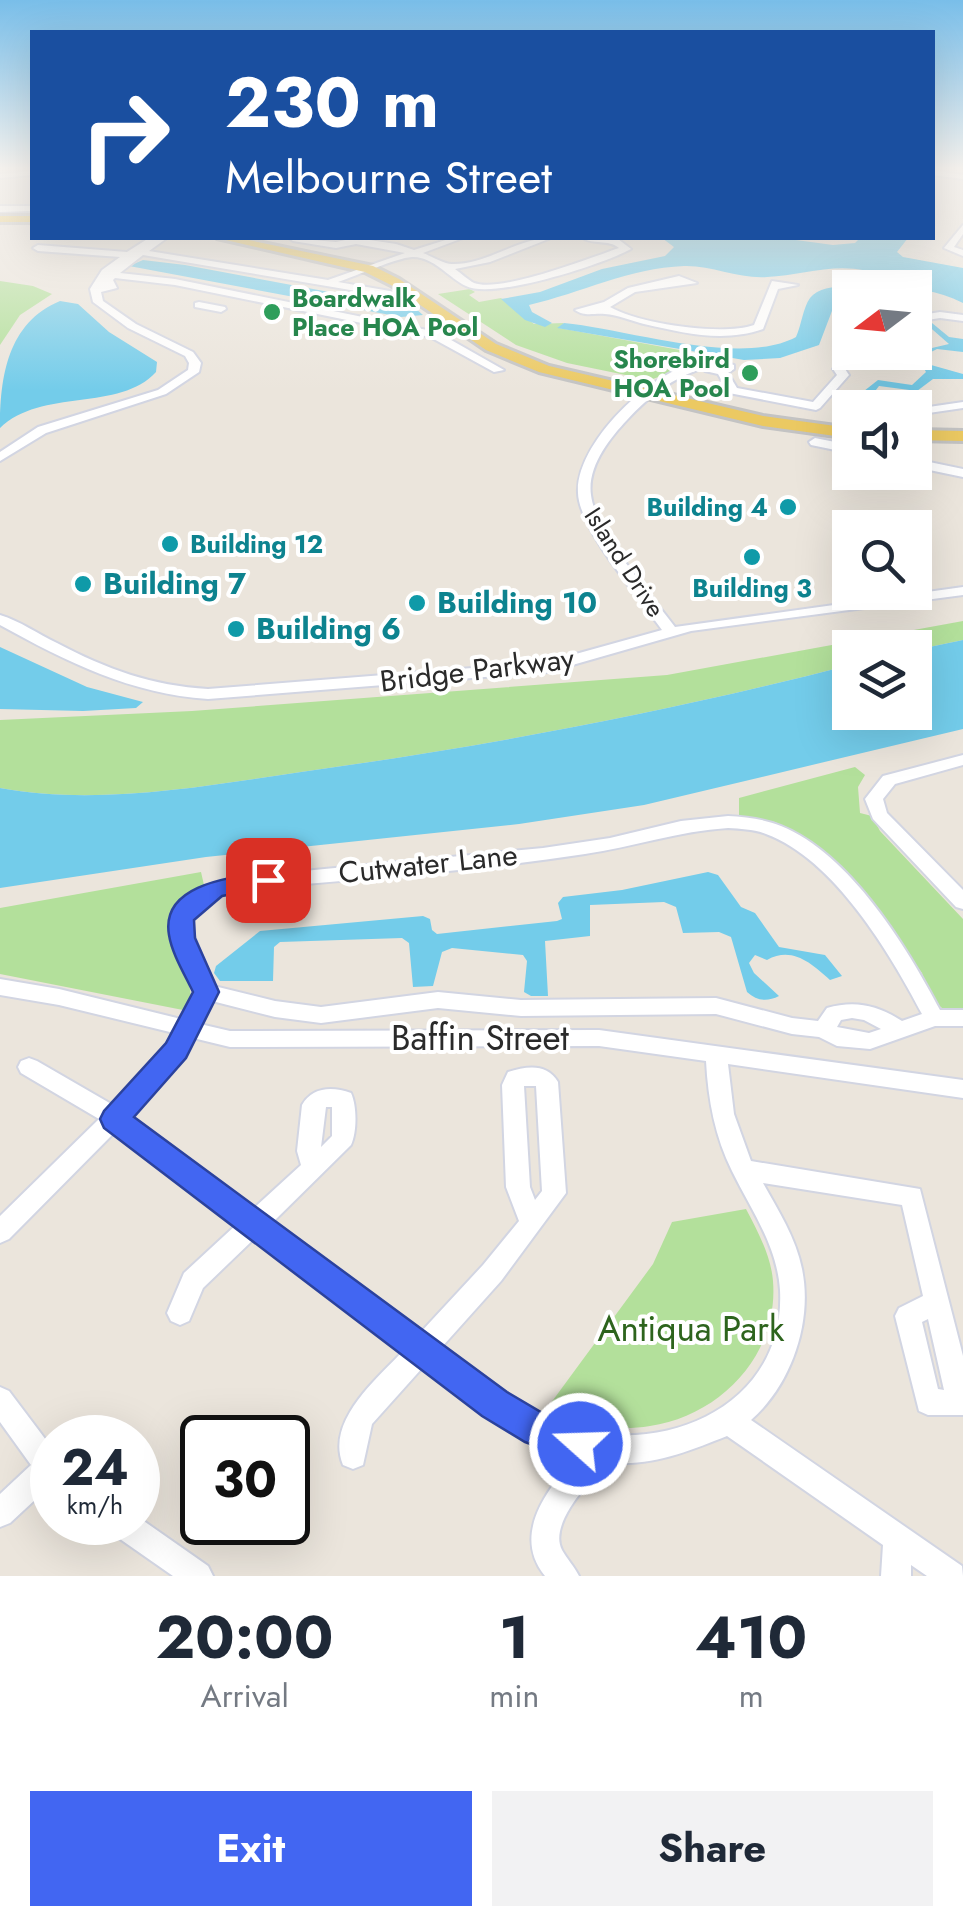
<!DOCTYPE html>
<html lang="en">
<head>
<meta charset="utf-8">
<style>
	:root { --surface:#fff; --page:#f2f2f3; --text:#1f2937; --muted:#747a83; --accent:#4266f2 }
	body { margin:0; font-family:Jost,sans-serif; background:var(--page); color:var(--text); height:100vh; display:flex; flex-direction:column; font-size:38px; white-space:nowrap }
	* { box-sizing:border-box; margin:0 }
	p { font-size:32px; color:var(--muted) }
	.icon { flex:none; width:55px; height:55px; fill:none; stroke:currentColor; stroke-width:2; stroke-linecap:round; stroke-linejoin:round }
	.map { position:relative; height:1576px; overflow:hidden }
	.drawer { display:flex; flex-direction:column; background:var(--surface); flex:1 }
	.drawer>* { flex:none }
	.top-card { position:absolute; left:30px; top:30px; width:905px; height:210px; border-radius:0px; box-shadow:0 10px 40px #0002; background:#1a4fa0; color:#fff; overflow:hidden }
	.needle { width:65px; rotate:254deg }
	.fabs { position:absolute; left:832px; top:270px; display:grid; gap:20px }
	.fabs a { display:grid; place-items:center; width:100px; height:100px; border-radius:0px; background:var(--surface); box-shadow:0 10px 40px #0002; font-size:50px }
	.speed { position:absolute; left:30px; top:1415px; display:flex; gap:20px; font-size:50px; font-weight:700; text-align:center }
	.speed>* { display:grid; place-content:center; width:130px; height:130px; border-radius:50%; background:var(--surface); box-shadow:0 10px 40px #0002; line-height:1 }
	.speed small { font-size:25px; font-weight:400 }
	.speed .limit { border:5px solid #111; border-radius:15px; background:#fff; color:#111 }
	.pin { position:absolute; display:grid; place-items:center; width:85px; height:85px; color:#fff; margin:-42px; border-radius:20px; box-shadow:0 5px 15px #0006 }
	.me { position:absolute; width:110px; margin:-55px; rotate:290deg; stroke-linejoin:round; filter:drop-shadow(0 0 8px #0008) }
	.turn { display:flex; align-items:center; gap:35px; height:210px; padding:0 30px; font-size:45px }
	.turn .icon { width:130px; height:130px; stroke-width:2.5 }
	.turn b { display:block; font-size:70px; line-height:85px }
	.eta { display:flex; justify-content:space-evenly; align-items:center; height:170px; text-align:center }
	.eta b { font-size:60px; font-weight:700; line-height:70px }
	.button { display:flex; gap:20px; margin-top:auto; padding:20px 30px }
	.button a { flex:1; height:115px; border-radius:0px; background:var(--accent); color:#fff; font-size:40px; font-weight:700; line-height:115px; text-align:center }
	.button a+a { background:var(--page); color:var(--text) }
	.map>svg:first-child { display:block }
</style>
</head>
<body>
<div class="map">
<svg width="963" height="1576" viewBox="0 0 963 1576">
	<rect width="100%" height="100%" fill="#ebe5dc"/>
	<path fill="#b3e09b" d="M0 281 33 286 52 294 20 315 0 345Z
		M470 289 475 292 469 295 479 302 501 298 534 324 564 323 559 328 707 355 709 359 650 380 567 363 516 345 438 294Z
		M963 621V640L915 650 850 648V665C669 712 487 746 301 772 204 786 98 806 0 788V720L192 711 667 675Z
		M855 767 865 775 858 787 860 813 872 816 880 831 963 919V1011H946L929 998 922 973 881 917 803 837 775 822 739 816V798Z
		M201 872 204 885 189 896 175 914 191 995 183 1010 0 974V908Z
		M746 1209C758 1232 771 1256 773 1281 779 1355 720 1416 650 1426 613 1432 579 1424 545 1411L653 1264 672 1222Z"/>
	<path fill="#73ccea" d="M662 238H781L833 245 855 243 860 238H908L897 252 903 257 963 268V303C926 284 891 288 850 288V297L835 303 819 345 780 358 744 360 557 328 564 323C627 329 741 367 796 337 801 326 803 308 810 298 826 278 869 293 887 279 848 257 807 275 767 277 739 279 711 265 684 266 629 268 581 293 529 305L532 312 552 323 545 327 525 320 501 299 540 292 602 269 665 256 674 247Z
		M143 260 185 265 415 308 423 315 401 317 129 266Z
		M60 301 78 304 109 332 157 362 156 372C120 412 41 388 0 428 0 378 7 323 60 301Z
		M925 323H932L949 337 963 339V352L937 349 925 355 924 363 963 374V379H933L917 391 879 386 869 399 876 407H858L859 395 878 380 912 385 926 372C920 357 897 364 887 353L915 352 949 344Z
		M963 640V729L644 805 519 824 206 857 0 888V788C98 806 204 786 301 772 487 746 669 712 850 665V712H915V650Z
		M0 647 87 687 143 702 136 708 83 711 0 709Z
		M708 872 718 875 741 907 755 913 779 947 825 955 842 976 830 980C811 963 792 946 767 960L755 955 749 963 754 973 779 996C767 1002 757 1001 747 992L731 937 719 932 683 933 676 907 664 902 590 905V936L545 941 548 996H531L524 992 527 961 523 955 452 948 442 952 433 986 413 987 409 943 402 938 280 942 274 947 273 981H220L214 973 216 966 260 931 423 916 430 919 432 930 437 934 557 921 562 919 558 903 563 897 622 890Z"/>
	<g fill="none" stroke-linecap="round" stroke-linejoin="round">
		<g stroke="#d2d5e2" stroke-width="4">
			<path id="minor" d="M932 170 963 175V179L932 175Z
				M32 171V175L0 178V174Z
				M0 206H32V211L0 212Z
				M963 225V234L954 247 963 250V256L944 248Z
				M149 238H167L149 251 328 280 405 253 356 244 336 248 293 241 289 238 336 242 356 238 396 244 414 250 452 238H463L423 253C431 256 444 264 452 264 487 265 517 238 551 238L490 262 455 269C461 273 468 280 474 283 501 293 590 258 619 248 609 239 592 245 583 238L618 239 631 249C604 264 494 300 466 286 449 278 433 256 412 257 396 258 356 276 338 282L390 291 391 293 386 296 143 255 120 273 175 279 437 332 504 370 494 372 430 337 175 285 115 278 113 280 117 288 101 292 103 301 136 324 193 352 201 363 199 372 166 394 46 433 0 461V452L38 427 158 390 188 370 189 363 185 356 128 328 93 302 90 289 102 270 120 257 38 251 33 248 38 245 127 252Z
				M679 276 697 283 635 292 610 307C640 324 722 336 754 325L772 281 798 285 778 289 763 329C723 343 684 333 644 324 632 321 618 315 605 314 592 313 586 317 575 310L604 302 628 288Z
				M199 302 225 307 226 309 221 312 195 307V303Z
				M940 312 963 315V321L940 318 915 322V316Z
				M305 323 332 329 333 331 328 334 301 328 300 326Z
				M850 349V352H856L845 369 849 375 820 408 816 410 729 393 718 374 705 371 704 368C673 377 648 397 627 420 609 439 587 467 591 495 595 531 652 596 675 627L963 587V595L691 631 548 672 208 699C131 694 67 662 0 625V615C20 621 38 634 57 643 106 669 153 686 208 689L547 662 662 630C640 599 579 529 578 493 575 441 660 361 711 360 718 360 727 363 734 365V369L728 373 737 388 813 402 837 375 833 369Z
				M963 402V408L915 415V409Z
				M815 438 850 445V453L811 445 809 442Z
				M915 459 963 469V477L915 467Z
				M963 755V765L895 784 883 799 887 813 963 890V909L956 907 873 819 865 799 883 776Z
				M728 816C746 817 764 819 781 826 850 854 907 947 940 1010H963V1026H935L870 1049 837 1046 819 1037 792 1034 716 1014 521 1016 438 1008 321 1023 275 1017 212 1001 200 1024 230 1031 599 1030 963 1080V1098L728 1064 734 1114 751 1161 920 1189 963 1356V1415H928L919 1411 895 1316 899 1308 923 1296 902 1205 763 1183C778 1210 796 1238 802 1269 813 1322 791 1385 751 1420L962 1566 963 1576H927L911 1565V1576H881L883 1545 727 1436C689 1451 649 1468 606 1462 591 1481 548 1523 562 1550 567 1559 574 1566 579 1576H545C511 1534 548 1489 576 1456 518 1439 471 1402 424 1366L372 1424 363 1465 353 1469 343 1465C325 1421 377 1379 403 1351L255 1238 203 1288 189 1321 180 1325 171 1321 167 1313 184 1273 237 1224 115 1132 9 1239 0 1243V1216L99 1119 21 1073 18 1067 21 1061 29 1058 37 1061 113 1105 144 1075 174 1033 59 1005 0 995V979L59 989 181 1019 196 992 170 926C180 897 203 886 231 878L543 848 610 838 681 821ZM728 828C741 829 754 829 766 834 834 859 890 953 922 1014L902 1021C877 1005 855 1000 827 1008L818 1021 792 1018 716 998 521 1000 438 992 321 1007 275 1001 214 986 190 926 199 909 233 890C350 880 468 872 585 854 633 847 679 831 728 828ZM852 1018 864 1020 881 1029 869 1033 837 1027 841 1020ZM193 1038 230 1047 599 1046 706 1061C708 1100 715 1137 732 1171 751 1210 777 1245 780 1290 786 1404 667 1457 570 1427 521 1412 481 1377 441 1348L501 1281 566 1193 558 1082C547 1063 527 1066 508 1072L502 1085 506 1187 519 1221 483 1265 420 1333 272 1223 351 1145C357 1132 357 1106 351 1093 332 1086 312 1087 302 1105L297 1151 301 1165 253 1209 130 1118C154 1093 177 1069 193 1038ZM524 1086H536L542 1191 535 1200 530 1187ZM326 1107H332V1136L321 1147ZM928 1319 944 1390 938 1389 922 1322Z
				M0 1387 9 1391 52 1448V1484L10 1523 0 1527V1494L31 1465 0 1422Z
				M138 1517 208 1566 213 1576H173L110 1532 106 1522H138Z"/>
		</g>
		<g stroke="#c3c3c3" stroke-width="6">
			<path id="major" d="M0 216H32V222H0Z
				M217 238H239L373 266 399 279 496 344 549 366 763 416 850 428V438L763 426 539 372 486 350 391 285 365 272Z
				M915 430 963 431V441L915 440Z"/>
		</g>
		<use href="#minor" fill="#fff" fill-rule="evenodd"/>
		<use href="#major" fill="#ebc962" fill-rule="evenodd"/>
	</g>
	<linearGradient id="sky" x2="0" y2="1"><stop stop-color="#79bee9"/><stop offset="0.43" stop-color="#f6f3ef"/><stop offset="1" stop-color="#f6f3ef" stop-opacity="0"/></linearGradient>
	<rect width="963" height="391" fill="url(#sky)"/>
	<path fill="#4266f2" stroke="#2b429d" stroke-width="2.5" d="M268 872 281 880 277 886 222 896 194 920 195 938 219 992 186 1058 134 1117 507 1392 546 1415 593 1432 598 1444 593 1457 580 1462 525 1442 482 1416 104 1128 100 1119 104 1111 166 1043 193 992C185 975 172 954 169 935 160 883 234 877 268 872Z"/>
	<g fill="#2e9e5b" stroke="#fff" stroke-width="4">
		<circle cx="272" cy="312" r="10"/>
		<circle cx="750" cy="373" r="10"/>
	</g>
	<g fill="#0f9aa8" stroke="#fff" stroke-width="4">
		<circle cx="788" cy="507" r="10"/>
		<circle cx="170" cy="544" r="10"/>
		<circle cx="752" cy="557" r="10"/>
		<circle cx="83" cy="584" r="10"/>
		<circle cx="417" cy="603" r="10"/>
		<circle cx="236" cy="629" r="10"/>
	</g>
	<g text-anchor="middle" stroke-width="8" stroke-linejoin="round" paint-order="stroke">
		<g font-size="25" font-weight="bold" fill="#27864d" stroke="#fff" text-anchor="start">
			<text x="292" y="307">Boardwalk<tspan x="292" dy="29">Place HOA Pool</tspan></text>
			<text x="730" y="368" text-anchor="end">Shorebird<tspan x="730" dy="29">HOA Pool</tspan></text>
		</g>
		<g font-size="25" font-weight="bold" fill="#0d838f" stroke="#fff" text-anchor="end">
			<text x="768" y="516">Building 4</text>
			<text x="190" y="553" text-anchor="start">Building 12</text>
			<text x="752" y="597" text-anchor="middle">Building 3</text>
		</g>
		<g font-size="25" fill="#2a2a2a" stroke="#fff">
			<text transform="translate(625 562) rotate(57)" y="9">Island Drive</text>
		</g>
		<g font-size="30" font-weight="bold" fill="#0d838f" stroke="#fff" text-anchor="start">
			<text x="103" y="594">Building 7</text>
			<text x="437" y="613">Building 10</text>
			<text x="256" y="639">Building 6</text>
		</g>
		<g font-size="30" fill="#2a2a2a" stroke="#fff">
			<text transform="translate(477 670) rotate(-7)" y="10">Bridge Parkway</text>
			<text transform="translate(428 864) rotate(-6)" y="10">Cutwater Lane</text>
		</g>
		<g font-size="35" fill="#2a2a2a" stroke="#fff">
			<text x="480" y="1050">Baffin Street</text>
		</g>
		<g font-size="35" fill="#2d641d" stroke="#fff">
			<text x="691" y="1341">Antiqua Park</text>
		</g>
	</g>
</svg>
<div class="fabs">
<a><svg class="needle" viewBox="-14 -14 28 28"><path d="M0-13l5 13h-10z" fill="#e53935"/><path d="M0 13l5-13h-10z" fill="#747a83"/></svg></a>
<a><svg class="icon" aria-label="sound" viewBox="0 0 24 24"><path d="M4 9h4l5-4v14l-5-4H4zM17 9q2 3 0 6"/></svg></a>
<a><svg class="icon" aria-label="search" viewBox="0 0 24 24"><circle cx="10" cy="10" r="6"/><path d="M15 15l6 6"/></svg></a>
<a><svg class="icon" aria-label="layers" viewBox="0 0 24 24"><path d="M12 4l9 5-9 5-9-5zM3 14l9 5 9-5"/></svg></a>
</div>
<div class="speed"><div>24<small>km/h</small></div><div class="limit">30</div></div>
<div class="pin" style="left:268px;top:880px;background:#d93025"><svg class="icon" aria-label="arrive" viewBox="0 0 24 24"><path d="M6 21V4h12l-3 4 3 4H6"/></svg></div>
<svg class="me" style="left:580px;top:1444px" viewBox="-20 -20 40 40"><circle r="17" fill="#4266f2" stroke="#fff" stroke-width="3"/><path d="M0-11L8 9 0 5-8 9z" fill="#fff"/></svg>
<div class="top-card">
<div class="turn"><svg class="icon" aria-label="right" viewBox="0 0 24 24"><path d="M7 20v-9h11M14 6l5 5-5 5"/></svg><div><b>230 m</b>Melbourne Street</div></div>
</div>
</div>
<section class="drawer">
<div class="eta">
<div><b>20:00</b><p>Arrival</p></div>
<div><b>1</b><p>min</p></div>
<div><b>410</b><p>m</p></div>
</div>
<div class="button"><a>Exit</a><a>Share</a></div>
</section>
</body>
</html>
